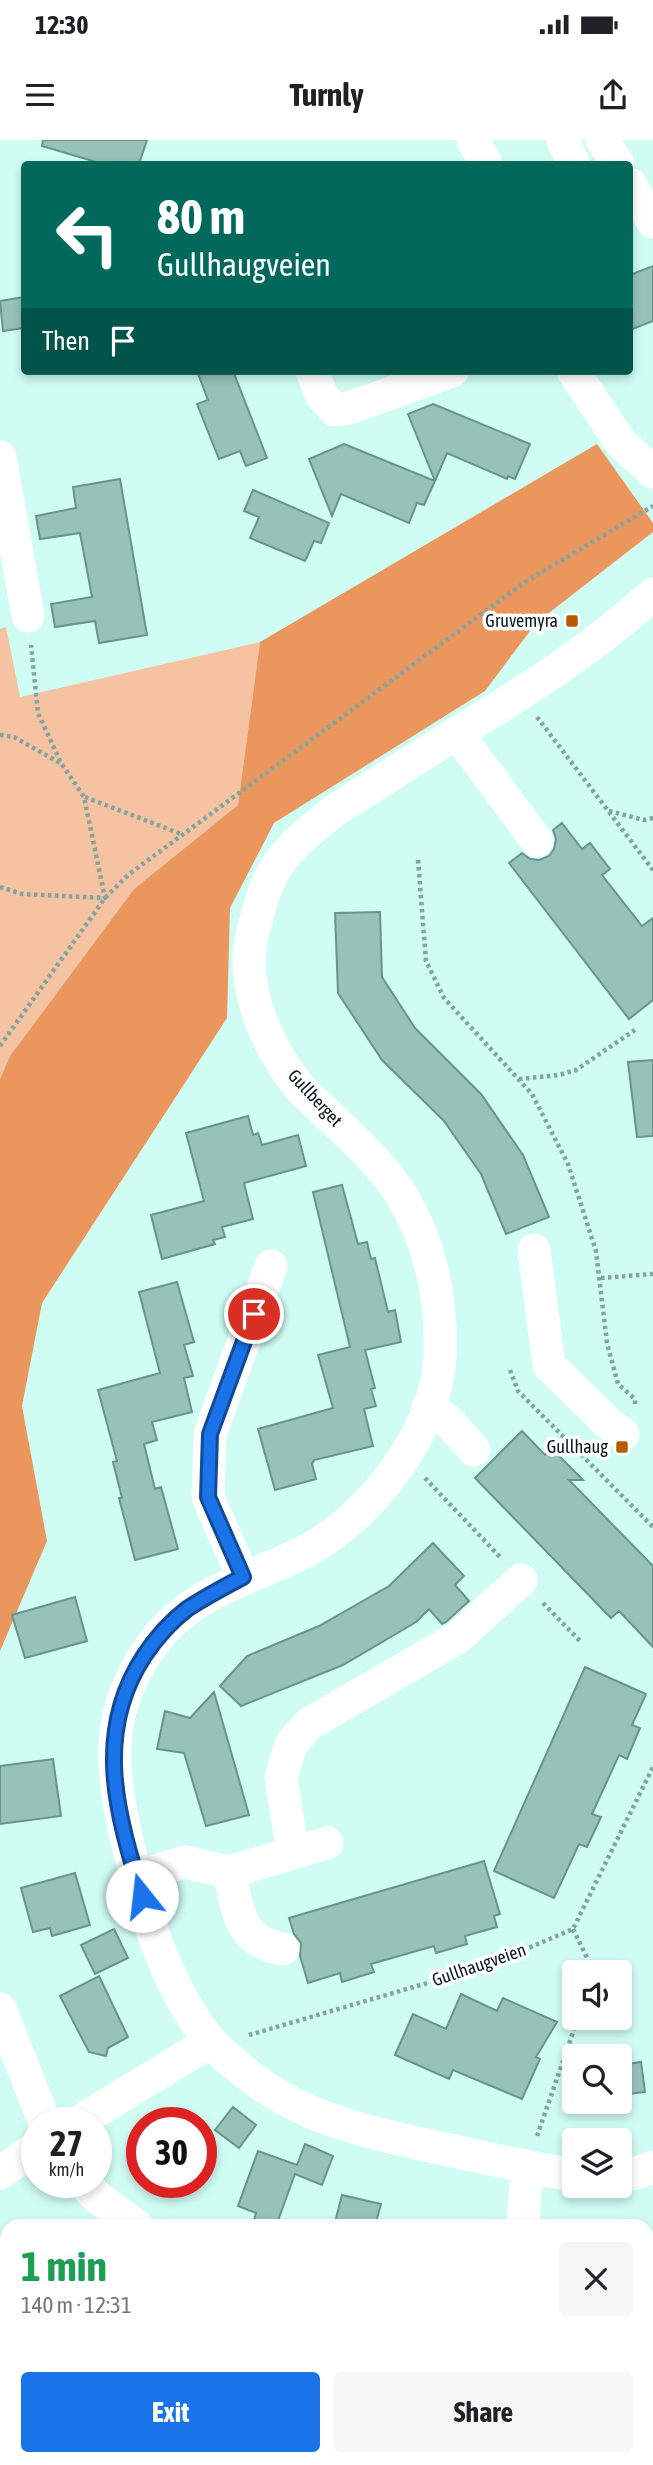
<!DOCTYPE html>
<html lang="en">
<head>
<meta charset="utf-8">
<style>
	:root { --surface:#fff; --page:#f6f6f6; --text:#202124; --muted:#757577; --accent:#1a73e8 }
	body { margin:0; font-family:"Asap Condensed",sans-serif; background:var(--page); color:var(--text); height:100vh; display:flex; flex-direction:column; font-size:26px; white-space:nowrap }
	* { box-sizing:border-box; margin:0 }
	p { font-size:23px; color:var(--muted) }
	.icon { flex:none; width:38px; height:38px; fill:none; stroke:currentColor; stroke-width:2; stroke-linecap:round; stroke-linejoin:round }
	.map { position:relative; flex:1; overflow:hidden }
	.sheet { position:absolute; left:0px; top:2079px; width:654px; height:247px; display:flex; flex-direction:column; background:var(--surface); border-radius:21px 21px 0 0; box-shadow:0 4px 10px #0003 }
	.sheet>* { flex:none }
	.top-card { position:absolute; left:21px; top:21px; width:612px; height:214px; border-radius:7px; box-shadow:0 4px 10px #0003; background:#00695c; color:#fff; overflow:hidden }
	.controls { position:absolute; left:562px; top:1820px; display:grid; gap:14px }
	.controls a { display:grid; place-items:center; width:70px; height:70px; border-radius:7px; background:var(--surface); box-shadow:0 4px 10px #0003; font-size:35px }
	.speed { position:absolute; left:21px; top:1967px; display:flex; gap:14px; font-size:35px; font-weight:700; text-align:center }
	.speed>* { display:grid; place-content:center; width:91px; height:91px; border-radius:50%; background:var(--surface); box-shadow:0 4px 10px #0003; line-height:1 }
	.speed small { font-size:18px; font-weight:400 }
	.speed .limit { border:10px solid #d22; background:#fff; color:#111 }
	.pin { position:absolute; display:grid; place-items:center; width:60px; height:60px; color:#fff; margin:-30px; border:4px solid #fff; border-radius:50%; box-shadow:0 2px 7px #0007 }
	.me { position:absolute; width:77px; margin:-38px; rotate:344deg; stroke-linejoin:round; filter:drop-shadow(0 0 5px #0008) }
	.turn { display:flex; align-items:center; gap:24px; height:147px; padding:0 21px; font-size:32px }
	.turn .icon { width:91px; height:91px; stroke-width:2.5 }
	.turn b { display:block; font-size:49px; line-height:60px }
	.then { display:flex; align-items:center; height:66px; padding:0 21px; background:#0003; gap:14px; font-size:26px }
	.round { display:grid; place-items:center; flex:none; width:74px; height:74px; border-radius:7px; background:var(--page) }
	.overview { display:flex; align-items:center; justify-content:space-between; height:119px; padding:0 21px }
	h1 { font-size:42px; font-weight:700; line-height:52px; color:#1e9e55 }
	.action { display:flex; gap:14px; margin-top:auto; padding:14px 21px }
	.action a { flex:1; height:80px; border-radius:7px; background:var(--accent); color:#fff; font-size:28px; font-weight:700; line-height:80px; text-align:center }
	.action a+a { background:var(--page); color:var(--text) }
	.status { display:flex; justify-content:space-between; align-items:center; height:49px; padding:0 35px; background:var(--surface); direction:ltr }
	.status svg { height:19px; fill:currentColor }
	header { display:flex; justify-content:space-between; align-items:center; height:91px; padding:0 21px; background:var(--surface); font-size:32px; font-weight:700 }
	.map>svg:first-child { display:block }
</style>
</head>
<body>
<div class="status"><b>12:30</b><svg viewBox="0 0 49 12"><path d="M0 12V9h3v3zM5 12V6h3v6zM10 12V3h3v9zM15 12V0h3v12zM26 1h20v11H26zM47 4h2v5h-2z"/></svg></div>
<header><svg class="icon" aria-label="menu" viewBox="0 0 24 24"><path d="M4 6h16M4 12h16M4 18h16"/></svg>Turnly<svg class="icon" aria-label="share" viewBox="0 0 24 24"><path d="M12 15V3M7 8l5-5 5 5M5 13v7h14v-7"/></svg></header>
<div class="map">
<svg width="653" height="2325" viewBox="0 0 653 2325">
	<rect width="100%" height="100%" fill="#cffcf3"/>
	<path fill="#f5c2a2" d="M6 487 20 557 260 502 238 665 134 749 10 916 0 939V489Z"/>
	<path fill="#ea965d" d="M597 304 653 383V392L536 483 485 551 274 683 230 768 227 878 42 1163 22 1266 47 1401 0 1511V939L10 916 134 749 238 665 260 502Z"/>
	<path fill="#96c2ba" stroke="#69948c" stroke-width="2" d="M43 0H147L139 24H103L42 6Z
		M653 126V181L630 190V135Z
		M24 157V188L3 191 0 161Z
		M197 231H233L267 318 246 326 240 311 219 319 197 264 208 260Z
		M433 264 530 304 515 339 508 336 507 339 447 313 435 341 408 274Z
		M344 304 435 341 424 365 417 363 409 383 341 354 332 376 309 319Z
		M120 339 147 495 99 503 95 481 55 487 51 464 92 457 80 393 40 399 36 376 76 368 73 347Z
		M253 350 329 383 321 403 314 401 305 421 250 398 259 377 244 371Z
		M562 683 582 709 590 703 610 729 602 735 642 786 653 778V860L629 879 509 723 522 713 530 719 539 720 549 716 554 709 556 699 553 690Z
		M380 772 382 837 415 888 481 954 523 1015 549 1077 506 1094 481 1034 444 981 382 920 338 853 335 773Z
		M653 920V996L637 997 628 922Z
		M248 976 253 995 258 993 262 1005 298 995 306 1026 244 1043 253 1079 222 1087 225 1097 213 1100 215 1104 162 1119 151 1075 204 1061 186 993Z
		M342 1045 358 1104 367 1102 371 1119 375 1118 388 1172 395 1170 401 1202 365 1210 375 1248 371 1249 376 1266 364 1269 373 1306 314 1320 312 1324 316 1339 275 1350 258 1289 333 1268 318 1215 350 1207 313 1052Z
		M177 1142 194 1202 184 1205 193 1236 184 1238 192 1272 152 1282 157 1300 144 1304 155 1349 161 1347 178 1409 135 1420 119 1358H122L113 1322 117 1321 98 1250 160 1233 139 1152Z
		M522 1291 545 1315 552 1309 583 1340H569L653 1426V1507L619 1471 611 1478 475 1338Z
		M433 1403 464 1436 455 1445 469 1461 446 1482 442 1484 429 1469 416 1482 343 1525 241 1566 220 1546 247 1516 319 1486 389 1446Z
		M75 1457 87 1501 25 1518 12 1475Z
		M585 1527 646 1554 632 1585 640 1588 627 1619 619 1615 592 1674 601 1677 587 1707 579 1704 554 1758 494 1731Z
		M214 1552 249 1675 206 1686 184 1613 157 1609 165 1571 190 1578Z
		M53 1619 61 1676 0 1684V1626Z
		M484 1721 500 1774 494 1776 497 1787 465 1796 467 1804 436 1813 434 1806 371 1824 374 1832 342 1842 340 1833 308 1843 300 1816 301 1803 294 1794 289 1778Z
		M75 1733 90 1785 52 1796 50 1788 33 1792 21 1748Z
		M114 1789 128 1818 95 1834 81 1805Z
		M99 1836 128 1897 108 1908 106 1916 89 1912 60 1856Z
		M461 1854 497 1871 503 1858 557 1882 536 1917 540 1919 522 1959 453 1930 449 1939 395 1915 413 1874 446 1889Z
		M641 1922 645 1952 620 1955V1925Z
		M233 1967 256 1985 239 2008 215 1990Z
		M305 2004 333 2016 322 2045 295 2034 276 2086H252L256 2073 238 2066 258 2011 297 2025Z
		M342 2055 381 2064 375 2086H334Z"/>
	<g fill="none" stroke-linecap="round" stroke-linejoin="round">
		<path stroke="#83a59e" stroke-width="4.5" stroke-dasharray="3.5 3.5" stroke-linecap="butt" d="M537 577 653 730
			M0 595 14 597 60 623
			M85 657 181 694
			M609 671 644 680 653 678
			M418 720 426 821 444 858 532 954 568 1024 596 1111 607 1203 618 1244 635 1259V1264
			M0 747 22 754 105 758 84 657 61 623 38 573 31 505
			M0 906 105 758 128 735 525 442 653 366
			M519 939 559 935 576 930 635 890
			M601 1138 653 1134
			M510 1230 518 1251 653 1387
			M425 1338 501 1418
			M543 1463 581 1502
			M573 1789 594 1832
			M249 1895 489 1825 573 1789 653 1627
			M537 1996 578 1878
			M107 2325 119 2319H131"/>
		<path stroke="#fff" stroke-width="33" d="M473 0 486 24
			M563 0 574 24
			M602 0 618 24
			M630 44 653 82
			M312 231 322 256 335 270 349 268 452 231
			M573 231 621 303 653 332
			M0 317 28 476
			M457 593 537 701
			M534 1110 549 1225 608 1283 623 1294
			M428 1267 449 1282 474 1310
			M243 1437 208 1357 210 1294 271 1126
			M293 1713 281 1638 291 1604 309 1584 457 1498 521 1440
			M229 1732C239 1771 237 1801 283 1809
			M136 1736 185 1722 229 1732 327 1703
			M0 1869 45 1983
			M77 1983 210 1902
			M0 2033 37 2007
			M574 2035C530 2028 487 2018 444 2009 367 1992 297 1979 236 1925 227 1917 216 1909 209 1900 166 1846 145 1774 129 1709 110 1631 103 1570 154 1502 193 1450 252 1439 306 1411 371 1377 438 1290 440 1215 442 1157 431 1103 400 1053 379 1021 350 996 323 970 314 961 303 953 296 943 270 910 249 863 249 821 249 803 255 783 260 766 264 751 270 736 279 723 294 702 314 687 334 671 375 645 415 619 457 593 526 551 593 509 653 454
			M620 2035 636 2033 653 2027
			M82 2042 98 2058 137 2086
			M523 2086 527 2027
			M518 2325 519 2319"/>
	</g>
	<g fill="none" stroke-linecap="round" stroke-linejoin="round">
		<g stroke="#114b97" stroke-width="18">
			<path id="route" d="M142 1756C117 1674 93 1594 144 1516 156 1498 170 1482 187 1469 205 1457 224 1447 243 1437L208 1357 210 1294 254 1174"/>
		</g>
		<use href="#route" stroke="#1a73e8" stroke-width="12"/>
	</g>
	<g fill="#b75b00" stroke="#fff" stroke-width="2.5">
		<rect x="565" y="474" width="14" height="14" rx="3.5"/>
		<rect x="615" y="1300" width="14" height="14" rx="3.5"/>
	</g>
	<g text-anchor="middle" stroke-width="7" stroke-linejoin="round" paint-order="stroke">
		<g font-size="18" fill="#061714" stroke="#fff" text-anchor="end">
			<text x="558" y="487">Gruvemyra</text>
			<text x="608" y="1313">Gullhaug</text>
		</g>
		<g font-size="18" fill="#061714" stroke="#fff">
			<text transform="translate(315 958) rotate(47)" y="6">Gullberget</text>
			<text transform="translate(479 1825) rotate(-19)" y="6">Gullhaugveien</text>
		</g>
	</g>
</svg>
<div class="controls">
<a><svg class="icon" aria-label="sound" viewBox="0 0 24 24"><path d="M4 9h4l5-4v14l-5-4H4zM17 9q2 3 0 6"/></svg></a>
<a><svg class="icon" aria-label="search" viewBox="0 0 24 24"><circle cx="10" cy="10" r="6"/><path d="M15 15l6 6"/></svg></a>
<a><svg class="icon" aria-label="layers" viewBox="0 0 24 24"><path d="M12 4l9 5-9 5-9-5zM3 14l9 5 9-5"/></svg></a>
</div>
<div class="speed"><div>27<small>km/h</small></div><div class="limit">30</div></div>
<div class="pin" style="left:254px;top:1174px;background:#d93025"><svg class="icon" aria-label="arrive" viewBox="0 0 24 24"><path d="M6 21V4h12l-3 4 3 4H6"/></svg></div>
<svg class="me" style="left:142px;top:1756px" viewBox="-20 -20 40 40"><circle r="19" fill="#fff"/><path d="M0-13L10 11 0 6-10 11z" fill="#1a73e8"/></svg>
<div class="top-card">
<div class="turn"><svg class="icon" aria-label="left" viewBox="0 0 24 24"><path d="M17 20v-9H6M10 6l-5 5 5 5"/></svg><div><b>80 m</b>Gullhaugveien</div></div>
<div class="then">Then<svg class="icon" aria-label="arrive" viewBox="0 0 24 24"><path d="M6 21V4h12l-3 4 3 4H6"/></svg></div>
</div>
<section class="sheet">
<div class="overview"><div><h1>1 min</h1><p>140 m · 12:31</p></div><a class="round"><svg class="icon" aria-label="close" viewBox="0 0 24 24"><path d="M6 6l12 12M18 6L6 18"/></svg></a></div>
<div class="action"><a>Exit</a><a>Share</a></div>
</section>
</div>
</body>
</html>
